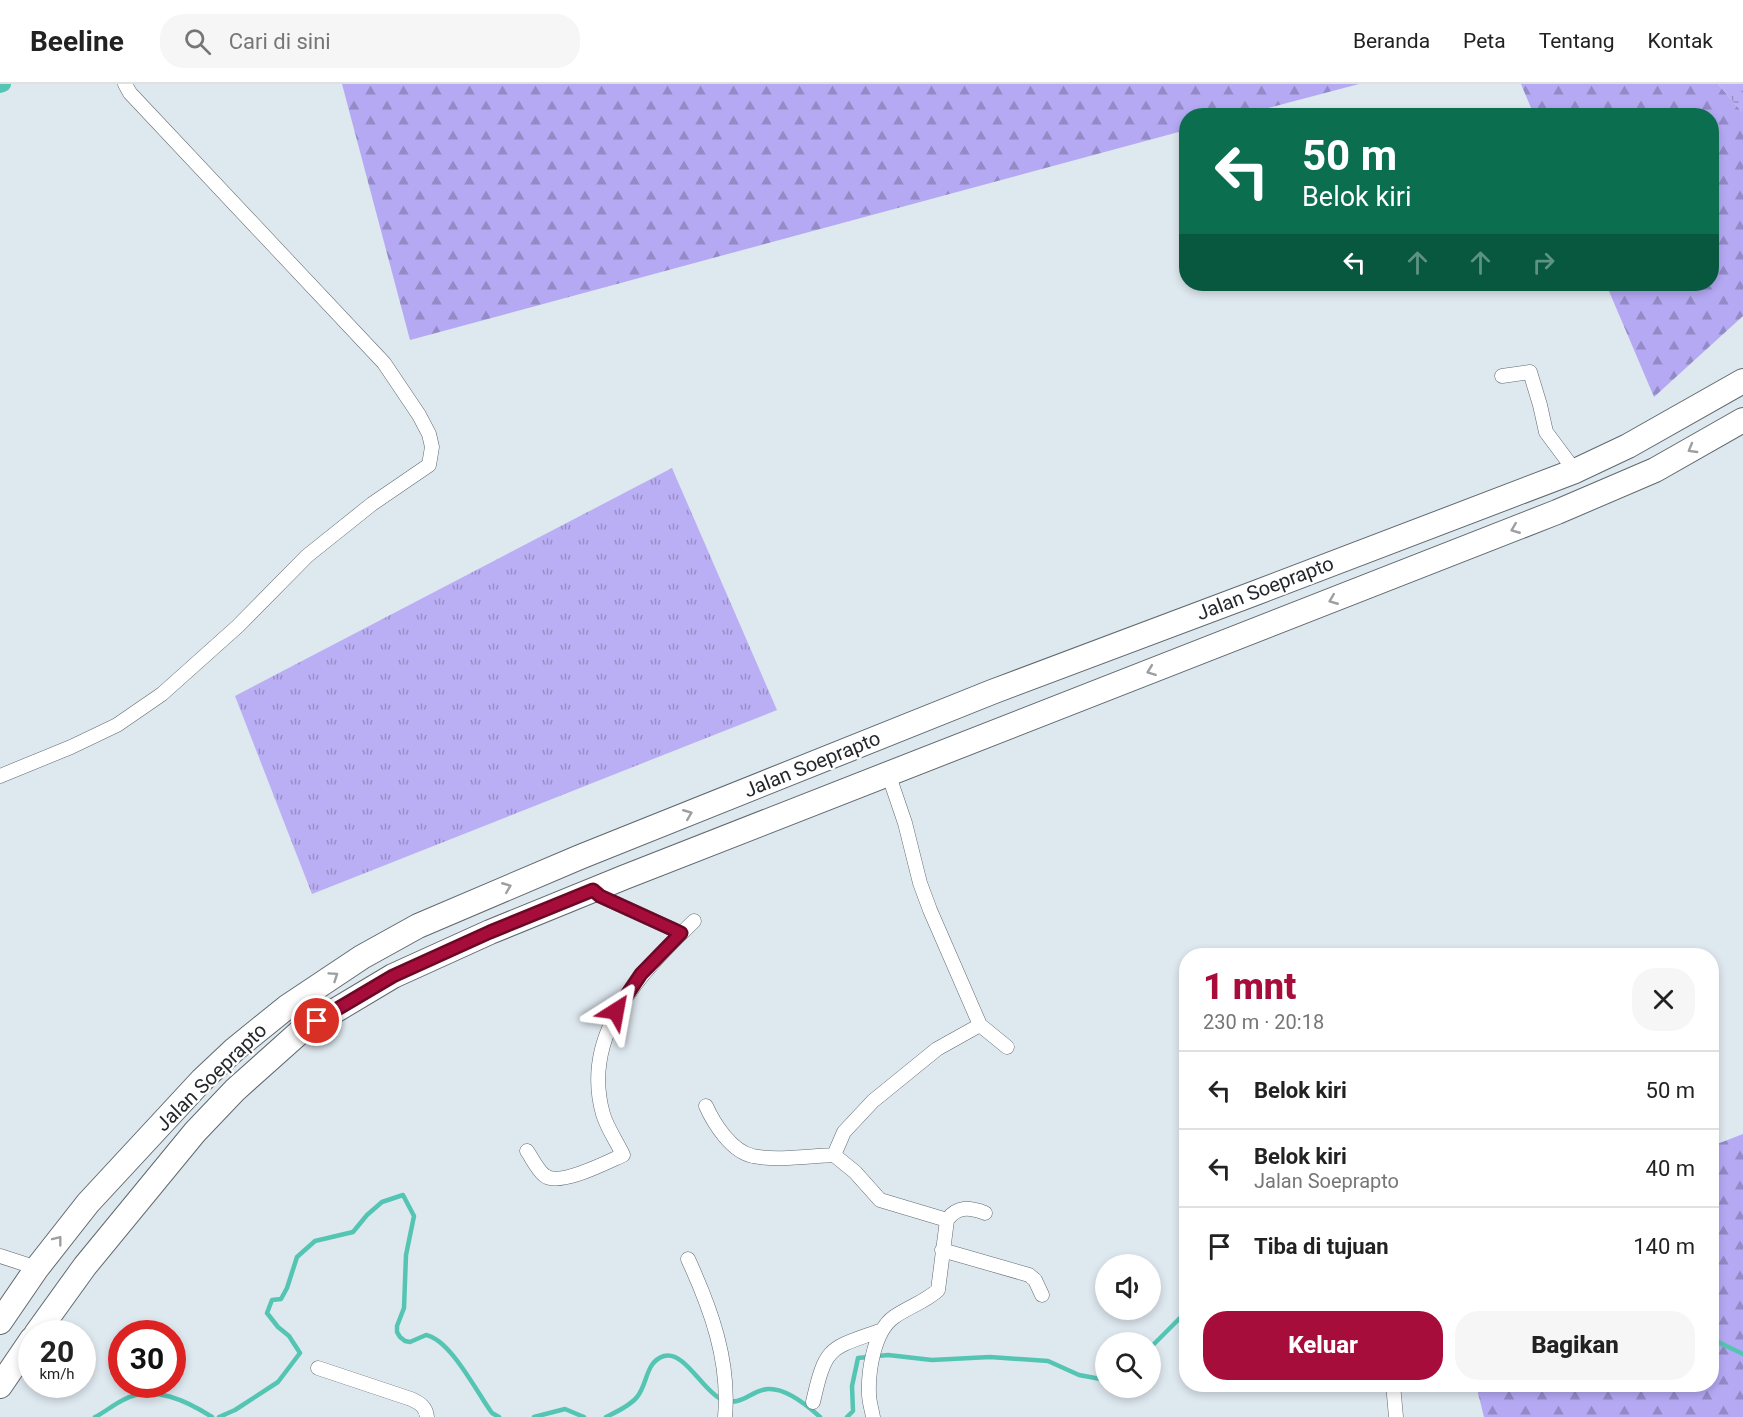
<!DOCTYPE html>
<html lang="id">
<head>
<meta charset="utf-8">
<style>
	:root { --surface:#fff; --page:#f6f6f6; --text:#222; --muted:#767676; --line:#e0e0e0; --accent:#a60d3b }
	body { margin:0; font-family:Roboto,sans-serif; background:var(--page); color:var(--text); height:100vh; display:flex; flex-direction:column; font-size:22px; white-space:nowrap }
	* { box-sizing:border-box; margin:0 }
	p { font-size:20px; color:var(--muted) }
	.icon { flex:none; width:33px; height:33px; fill:none; stroke:currentColor; stroke-width:2; stroke-linecap:round; stroke-linejoin:round }
	.map { position:relative; flex:1; overflow:hidden }
	.details { position:absolute; left:1179px; top:864px; width:540px; height:444px; display:flex; flex-direction:column; background:var(--surface); border-radius:24px; box-shadow:0 3px 9px #0003 }
	.details>* { flex:none }
	.guide { position:absolute; left:1179px; top:24px; width:540px; height:183px; border-radius:24px; box-shadow:0 3px 9px #0003; background:#0b6e4f; color:#fff; overflow:hidden }
	.tools { position:absolute; left:1095px; top:1170px; display:grid; gap:12px }
	.tools a { display:grid; place-items:center; width:66px; height:66px; border-radius:50%; background:var(--surface); box-shadow:0 3px 9px #0003; font-size:30px }
	.speed { position:absolute; left:18px; top:1236px; display:flex; gap:12px; font-size:30px; font-weight:700; text-align:center }
	.speed>* { display:grid; place-content:center; width:78px; height:78px; border-radius:50%; background:var(--surface); box-shadow:0 3px 9px #0003; line-height:1 }
	.speed small { font-size:15px; font-weight:400 }
	.speed .limit { border:9px solid #d22; background:#fff; color:#111 }
	.pin { position:absolute; display:grid; place-items:center; width:51px; height:51px; color:#fff; margin:-26px; border:3px solid #fff; border-radius:50%; box-shadow:0 2px 6px #0007 }
	.me { position:absolute; width:66px; margin:-33px; rotate:34deg; stroke-linejoin:round; filter:drop-shadow(0 0 4px #0008) }
	.turn { display:flex; align-items:center; gap:21px; height:126px; padding:0 24px; font-size:27px }
	.turn .icon { width:78px; height:78px; stroke-width:2.5 }
	.turn b { display:block; font-size:42px; line-height:51px }
	.lanes { display:flex; align-items:center; height:57px; padding:0 24px; background:#0003; justify-content:center; gap:30px; direction:ltr }
	.lanes .off { opacity:.35 }
	.round { display:grid; place-items:center; flex:none; width:63px; height:63px; border-radius:24px; background:var(--page) }
	.headline { display:flex; align-items:center; justify-content:space-between; height:102px; padding:0 24px }
	h1 { font-size:36px; font-weight:800; line-height:45px; color:var(--accent) }
	.primary-button { display:flex; gap:12px; margin-top:auto; padding:12px 24px }
	.primary-button a { flex:1; height:69px; border-radius:24px; background:var(--accent); color:#fff; font-size:24px; font-weight:800; line-height:69px; text-align:center }
	.primary-button a+a { background:var(--page); color:var(--text) }
	ul { padding:0; list-style:none }
	li { display:flex; align-items:center; gap:18px; height:78px; padding:0 24px; border-top:2px solid var(--line) }
	li div { flex:1 }
	li b { display:block; font-size:22px }
	li em { font-style:normal }
	header { display:flex; align-items:center; gap:36px; box-sizing:border-box; height:84px; padding:0 30px; background:var(--surface); border-bottom:2px solid var(--line) }
	header strong { font-size:28px }
	nav { display:flex; gap:33px; margin-inline-start:auto; font-size:21px }
	.search { width:420px; height:54px; background:var(--page); display:flex; align-items:center; gap:15px; box-sizing:border-box; padding:0 21px; border-radius:24px; color:var(--muted); font-size:22px }
	.map>svg:first-child { display:block }
</style>
</head>
<body>
<header>
<strong>Beeline</strong>
<div class="search"><svg class="icon" aria-label="search" viewBox="0 0 24 24"><circle cx="10" cy="10" r="6"/><path d="M15 15l6 6"/></svg>Cari di sini</div>
<nav><a>Beranda</a><a>Peta</a><a>Tentang</a><a>Kontak</a></nav>
</header>
<div class="map">
<svg width="1743" height="1333" viewBox="0 0 1743 1333">
	<defs>
		<pattern id="grass-tufts" width="24" height="20" patternUnits="userSpaceOnUse" patternTransform="scale(1.5)"><rect width="24" height="20" fill="#baaff4"/><path d="M3 7l-1-3M5 7V3M7 7l1-3M15 17l-1-3M17 17v-4M19 17l1-3" fill="none" stroke="#978ec6"/></pattern>
		<pattern id="forest-firs" width="22" height="20" patternUnits="userSpaceOnUse" patternTransform="scale(1.5)"><rect width="22" height="20" fill="#b5a9f4"/><path d="M5 1l3.5 6h-7zM16 11l3.5 6h-7z" fill="#938ac6"/></pattern>
		<pattern id="wetland-marsh" width="20" height="14" patternUnits="userSpaceOnUse" patternTransform="scale(1.5)"><rect width="20" height="14" fill="#baaff4"/><path d="M1 5h8M5 5V1M11 12h8M15 12V8" fill="none" stroke="#978ec6"/></pattern>
	</defs>
	<rect width="100%" height="100%" fill="#dee8ef"/>
	<path fill="url(#grass-tufts)" d="M672 384 777 626 312 810 235 612Z"/>
	<path fill="url(#forest-firs)" d="M342 0H1359L1242 31 1186 32V46L410 256Z
		M1521 0H1718L1743 29V232L1654 313 1606 200H1712V32L1534 31Z
		M1743 1050V1333H1484L1476 1301 1712 1300V1062Z"/>
	<path fill="url(#wetland-marsh)" d="M1718 0H1743V29Z"/>
	<g fill="none" stroke-linecap="round" stroke-linejoin="round">
		<path stroke="#54c5b3" stroke-width="4.5" d="M1712 1255 1743 1270
			M1150 1264 1186 1228
			M95 1333C105 1328 113 1321 123 1316 153 1300 187 1317 212 1333
			M219 1333 235 1326 278 1298 300 1269 289 1252 278 1243 267 1229 272 1216 281 1215 287 1204 297 1173 315 1157 353 1148 367 1131 382 1118 403 1111 414 1132 406 1171 404 1224 397 1242V1248L400 1253 405 1257 410 1258 426 1251C451 1256 477 1309 492 1329L499 1333
			M534 1333 565 1325 584 1333
			M606 1333C616 1328 630 1322 637 1313 648 1300 645 1278 664 1272 684 1266 703 1307 721 1315 742 1324 750 1306 768 1305 786 1304 808 1322 820 1333
			M847 1333 853 1327 852 1302 858 1274 888 1271 932 1276 990 1273 1048 1277 1079 1291 1106 1296"/>
		<path stroke="#54c5b3" stroke-width="16" d="M0 1 3 0"/>
		<g stroke="#60696f" stroke-width="15">
			<path id="street" d="M1502 292 1530 288 1540 321 1546 348 1575 387
				M888 689 905 739 920 799 930 826 980 941 1007 963
				M0 692 71 663 117 641 162 610 238 542 307 472 372 420 429 381 432 363 429 350 419 331 384 279 130 9 125 0
				M593 806 600 812 681 849
				M706 1022C714 1040 732 1068 753 1072 775 1077 811 1072 834 1071L855 1088 880 1116 947 1136
				M527 1067C532 1074 537 1085 544 1091 558 1104 607 1078 623 1071 617 1058 607 1044 603 1030 580 949 642 888 694 837
				M834 1071 844 1048 873 1017 937 965 980 941
				M942 1166 1029 1191 1035 1196 1042 1211
				M0 1172 37 1184
				M688 1175C711 1225 730 1277 725 1333
				M318 1284 411 1315C420 1319 426 1323 427 1333
				M1393 1300 1396 1333
				M813 1318C826 1261 829 1265 882 1246
				M873 1333C872 1326 869 1318 869 1310 868 1287 874 1247 894 1233 908 1223 925 1218 938 1206L947 1136C957 1122 969 1123 985 1129"/>
		</g>
		<g stroke="#60696f" stroke-width="26">
			<path id="highway" d="M0 1238 37 1184 88 1119 202 996 235 965 287 923 362 873 418 842 580 773 992 608 1258 508 1575 387 1628 362 1743 297
				M36 1250 85 1182 195 1048 235 1006 301 947 393 892 490 848 625 793 1557 428 1655 386 1743 336
				M0 1302 32 1255"/>
		</g>
		<use href="#street" stroke="#fff" stroke-width="14"/>
		<use href="#highway" stroke="#fff" stroke-width="24"/>
	</g>
	<defs><path id="oneway-chevron" d="M-2-3.5L2.5 0L-2 3.5" fill="none" stroke-width="1.6" stroke-linecap="round" stroke-linejoin="round" transform="scale(1.5)"/></defs>
	<g stroke="#9c9ea0">
		<use href="#oneway-chevron" transform="translate(1692 365) rotate(150)"/>
		<use href="#oneway-chevron" transform="translate(1515 445) rotate(158)"/>
		<use href="#oneway-chevron" transform="translate(1333 516) rotate(158)"/>
		<use href="#oneway-chevron" transform="translate(1151 587) rotate(159)"/>
		<use href="#oneway-chevron" transform="translate(688 730) rotate(-22)"/>
		<use href="#oneway-chevron" transform="translate(507 803) rotate(-22)"/>
		<use href="#oneway-chevron" transform="translate(334 892) rotate(-34)"/>
		<use href="#oneway-chevron" transform="translate(58 1156) rotate(-52)"/>
	</g>
	<g fill="none" stroke-linecap="round" stroke-linejoin="round">
		<g stroke="#6c0826" stroke-width="15">
			<path id="route" d="M317 937 393 892 490 848 593 806 600 812 681 849 641 890 616 927"/>
		</g>
		<use href="#route" stroke="#a60d3b" stroke-width="10"/>
	</g>
	<g text-anchor="middle" stroke-width="4.5" stroke-linejoin="round" paint-order="stroke">
		<g font-size="20" fill="#24282b" stroke="#fff">
			<text transform="translate(1265 504) rotate(-21)" y="7">Jalan Soeprapto</text>
			<text transform="translate(812 680) rotate(-22)" y="7">Jalan Soeprapto</text>
			<text transform="translate(211 993) rotate(-44)" y="7">Jalan Soeprapto</text>
		</g>
	</g>
</svg>
<div class="tools">
<a><svg class="icon" aria-label="sound" viewBox="0 0 24 24"><path d="M4 9h4l5-4v14l-5-4H4zM17 9q2 3 0 6"/></svg></a>
<a><svg class="icon" aria-label="search" viewBox="0 0 24 24"><circle cx="10" cy="10" r="6"/><path d="M15 15l6 6"/></svg></a>
</div>
<div class="speed"><div>20<small>km/h</small></div><div class="limit">30</div></div>
<div class="pin" style="left:317px;top:937px;background:#d93025"><svg class="icon" aria-label="arrive" viewBox="0 0 24 24"><path d="M6 21V4h12l-3 4 3 4H6"/></svg></div>
<svg class="me" style="left:616px;top:927px" viewBox="-20 -20 40 40"><path d="M0-17L14 15 0 8-14 15z" fill="#a60d3b" stroke="#fff" stroke-width="4"/></svg>
<div class="guide">
<div class="turn"><svg class="icon" aria-label="left" viewBox="0 0 24 24"><path d="M17 20v-9H6M10 6l-5 5 5 5"/></svg><div><b>50 m</b>Belok kiri</div></div>
<div class="lanes"><svg class="icon" aria-label="left" viewBox="0 0 24 24"><path d="M17 20v-9H6M10 6l-5 5 5 5"/></svg><svg class="icon off" aria-label="ahead" viewBox="0 0 24 24"><path d="M12 20V5M6 11l6-6 6 6"/></svg><svg class="icon off" aria-label="ahead" viewBox="0 0 24 24"><path d="M12 20V5M6 11l6-6 6 6"/></svg><svg class="icon off" aria-label="right" viewBox="0 0 24 24"><path d="M7 20v-9h11M14 6l5 5-5 5"/></svg></div>
</div>
<section class="details">
<div class="headline"><div><h1>1 mnt</h1><p>230 m · 20:18</p></div><a class="round"><svg class="icon" aria-label="close" viewBox="0 0 24 24"><path d="M6 6l12 12M18 6L6 18"/></svg></a></div>
<ul>
<li><svg class="icon" aria-label="left" viewBox="0 0 24 24"><path d="M17 20v-9H6M10 6l-5 5 5 5"/></svg><div><b>Belok kiri</b></div><em>50 m</em></li>
<li><svg class="icon" aria-label="left" viewBox="0 0 24 24"><path d="M17 20v-9H6M10 6l-5 5 5 5"/></svg><div><b>Belok kiri</b><p>Jalan Soeprapto</p></div><em>40 m</em></li>
<li><svg class="icon" aria-label="arrive" viewBox="0 0 24 24"><path d="M6 21V4h12l-3 4 3 4H6"/></svg><div><b>Tiba di tujuan</b></div><em>140 m</em></li>
</ul>
<div class="primary-button"><a>Keluar</a><a>Bagikan</a></div>
</section>
</div>
</body>
</html>
